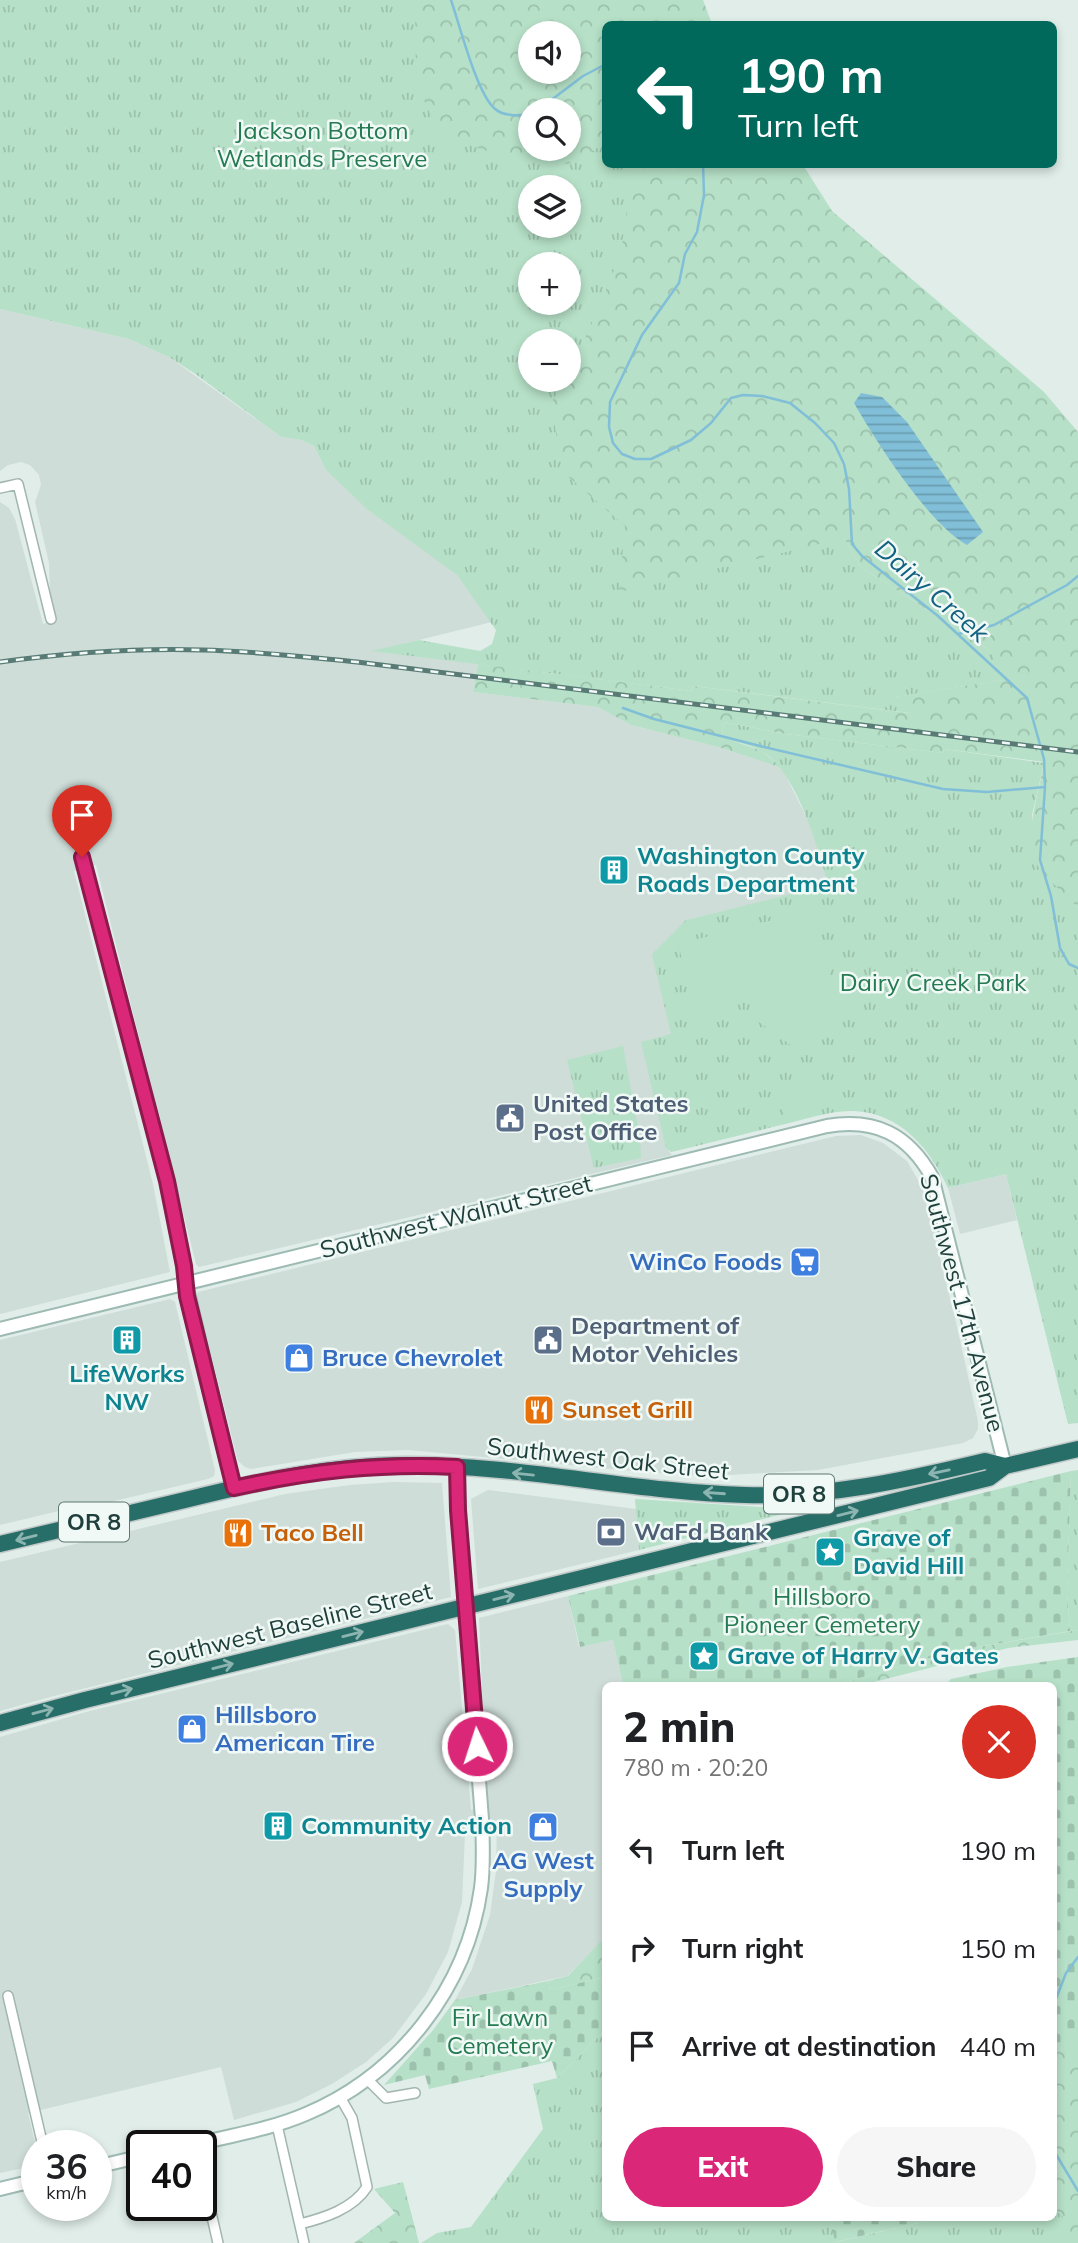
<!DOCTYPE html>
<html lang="en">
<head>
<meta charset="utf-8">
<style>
	:root { --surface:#fff; --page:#f6f6f6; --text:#202124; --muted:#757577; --accent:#db2777 }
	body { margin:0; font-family:Mulish,sans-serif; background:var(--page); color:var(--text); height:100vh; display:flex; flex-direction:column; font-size:26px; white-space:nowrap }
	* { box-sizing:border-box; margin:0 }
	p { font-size:23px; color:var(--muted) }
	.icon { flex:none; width:38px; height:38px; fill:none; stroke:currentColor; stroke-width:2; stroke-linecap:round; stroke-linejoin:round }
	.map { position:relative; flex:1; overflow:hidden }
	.side { position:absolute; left:602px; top:1682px; width:455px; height:539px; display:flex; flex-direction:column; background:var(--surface); border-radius:10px; box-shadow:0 4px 10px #0003 }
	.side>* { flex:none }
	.guide { position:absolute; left:602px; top:21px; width:455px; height:147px; border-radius:10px; box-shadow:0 4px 10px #0003; background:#00695c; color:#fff; overflow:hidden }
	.fabs { position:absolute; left:518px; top:21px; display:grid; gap:14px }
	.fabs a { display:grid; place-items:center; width:63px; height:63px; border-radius:50%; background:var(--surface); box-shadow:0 4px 10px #0003; font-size:35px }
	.speed { position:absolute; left:21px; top:2130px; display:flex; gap:14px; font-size:35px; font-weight:700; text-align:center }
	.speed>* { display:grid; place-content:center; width:91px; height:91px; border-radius:50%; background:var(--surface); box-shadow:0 4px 10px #0003; line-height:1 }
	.speed small { font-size:18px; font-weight:400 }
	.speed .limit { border:4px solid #111; border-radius:10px; background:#fff; color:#111 }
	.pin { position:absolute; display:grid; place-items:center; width:60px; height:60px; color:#fff; margin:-72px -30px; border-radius:50% 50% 50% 0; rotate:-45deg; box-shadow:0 0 7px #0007 }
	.pin .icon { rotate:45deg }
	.me { position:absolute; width:77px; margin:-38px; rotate:356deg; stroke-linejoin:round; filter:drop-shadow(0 0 5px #0008) }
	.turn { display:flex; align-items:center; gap:24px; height:147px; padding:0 21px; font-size:32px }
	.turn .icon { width:91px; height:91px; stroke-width:2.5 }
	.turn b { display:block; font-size:49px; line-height:60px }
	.round { display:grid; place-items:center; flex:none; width:74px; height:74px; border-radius:37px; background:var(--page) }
	.overview { display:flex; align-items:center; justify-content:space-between; height:119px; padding:0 21px }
	h1 { font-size:42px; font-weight:800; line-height:52px }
	.primary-button { display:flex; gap:14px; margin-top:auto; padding:14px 21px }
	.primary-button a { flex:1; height:80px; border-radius:42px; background:var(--accent); color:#fff; font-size:28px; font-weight:800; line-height:80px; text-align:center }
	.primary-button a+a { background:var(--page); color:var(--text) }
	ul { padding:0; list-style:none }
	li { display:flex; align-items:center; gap:21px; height:98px; padding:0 21px }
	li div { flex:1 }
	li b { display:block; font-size:26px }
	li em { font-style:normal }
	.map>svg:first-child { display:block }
</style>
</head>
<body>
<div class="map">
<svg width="1078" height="2243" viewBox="0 0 1078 2243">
	<defs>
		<pattern id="grass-tufts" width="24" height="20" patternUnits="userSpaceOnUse" patternTransform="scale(1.75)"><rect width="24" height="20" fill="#b6e0c7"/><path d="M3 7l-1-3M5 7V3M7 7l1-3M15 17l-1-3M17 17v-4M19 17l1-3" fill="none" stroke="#9cc1ac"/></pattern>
		<pattern id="forest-crowns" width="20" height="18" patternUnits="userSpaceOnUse" patternTransform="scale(1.75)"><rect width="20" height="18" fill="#b6e0c7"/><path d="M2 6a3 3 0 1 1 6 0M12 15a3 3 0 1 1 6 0" fill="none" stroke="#9cc1ac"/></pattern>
		<pattern id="cemetery-stones" width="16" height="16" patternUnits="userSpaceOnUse" patternTransform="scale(1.75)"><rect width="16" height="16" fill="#b6e0c7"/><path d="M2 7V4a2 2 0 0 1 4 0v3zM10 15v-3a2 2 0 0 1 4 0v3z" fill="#9cc1ac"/></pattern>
		<pattern id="water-rules" width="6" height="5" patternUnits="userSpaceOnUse" patternTransform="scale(1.75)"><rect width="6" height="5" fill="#81bfd8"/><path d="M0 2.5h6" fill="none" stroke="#699db0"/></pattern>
	</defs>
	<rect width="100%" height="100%" fill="#e0ede9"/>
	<path fill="#ceddd8" d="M0 309 129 339 169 357 281 437 301 440 314 446 326 470 457 575 492 622 374 651 478 664 473 692 599 707 631 725 722 748 782 768 815 835 828 886 686 920 672 1033 668 1150 672 1155 199 1267 196 1264 96 865 74 871 153 1184 170 1272 0 1314V502L9 508 15 519 43 624 57 620 50 591 49 563 35 502 41 485 39 475 30 465 21 462 8 465 0 471Z
		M861 1135 883 1143 907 1161 922 1187 955 1318 978 1421V1429L973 1438 963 1443 818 1470 709 1476 643 1472 408 1450 355 1452 251 1469 245 1467 238 1461 196 1295 198 1292 836 1136Z
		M1006 1174 1017 1220 960 1234 948 1188Z
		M170 1299 175 1302 215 1470 214 1476 208 1479 97 1505 92 1503 0 1525V1340Z
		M394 1482 442 1483 451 1597 54 1696 0 1711V1562L285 1494 350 1485Z
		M488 1490 636 1509 639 1550 478 1589 471 1499Z
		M568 1596 579 1647 613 1640 623 1685H606L605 1940 601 1942 567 1976 455 2000 472 1969 490 1915 496 1871 497 1822 465 1833 462 1902 448 1952 426 1994 393 2038 366 2062 332 2084 296 2102 234 2120 221 2067 28 2113 37 2151V2165L0 2173V1737L86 1712 448 1624 455 1630 471 1810 487 1804 479 1618Z"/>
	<path fill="url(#grass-tufts)" fill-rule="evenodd" d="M0 0H447L530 149H569L605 91 606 164 676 165 844 538 861 567 988 649 1010 679 895 697 910 713 693 686 692 691 371 651 419 640 480 651 492 644 496 630 457 575 367 509 326 470 314 446 301 440 281 437 194 373 169 357 129 339 0 309ZM530 187H569V226H530ZM530 264H569V303H530ZM530 341H569V380H530Z
		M724 722 786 734 943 753 944 749 1044 763 1032 815 1038 866 1078 908V1423L1068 1424 1006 1174 948 1188C930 1149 901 1113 854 1111 830 1110 804 1120 781 1125 744 1134 708 1143 671 1152L666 1148 641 1042 671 1034 652 954 686 920 828 885C818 848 797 773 763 752 751 745 735 742 722 737Z
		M623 1046 640 1139 641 1158 594 1168 567 1060Z
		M1078 1470V1630L1070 1631 1067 1593 1071 1471Z
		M635 1499 760 1507 823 1504 639 1550Z
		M605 2030 606 2217H830L836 2242 944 2217H1054V2049L1078 2243H421L437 2233 471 2227 543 2129 533 2084 557 2078Z"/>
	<path fill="url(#forest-crowns)" fill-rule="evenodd" d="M415 0H703L712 24H606L605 144 568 164 497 154 440 136 416 82ZM530 33H569V72H530ZM530 110H569V149H530Z
		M633 165H803L832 211 1044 392 1078 432V908C1066 895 1051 883 1040 869 1020 844 1040 790 1044 762L944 749 943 753 786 734 724 722 722 737 762 751 782 768 722 748 631 725 598 707 473 692 478 664 692 691 693 686 909 713 894 697 1009 679 988 649 861 567 844 538 619 592 625 526 563 472 551 404 563 380H569V369L590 328 621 253Z
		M1078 1630V1640L1008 1648 862 1685H835L954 1651Z
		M1078 1665V2243H1065L1071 2227 1061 2215 1054 2209V1685H929L1050 1666Z
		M605 1940V1977L550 1990 548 1981 568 1976 601 1941Z
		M403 2182 419 2243H354L395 2213 374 2189Z"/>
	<path fill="url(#cemetery-stones)" d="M1071 1471 1067 1593 1070 1631 954 1651 835 1685H623L613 1640 580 1647 568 1596Z
		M1078 1657V2044L1054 2049V1685H945L951 1679 1007 1667Z
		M605 1977V2030L557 2078 552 2061 429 2089 425 2075 384 2085 434 2029 455 2000 548 1981 550 1990Z
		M830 2217H944L835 2242Z"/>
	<path fill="#b6e0c7" d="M813 910 832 981 844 994 813 1048 799 1051 749 1015 754 1000 696 1014 678 944Z
		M822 1085 827 1107 785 1117 780 1095Z"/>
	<path fill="url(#water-rules)" d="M861 393 882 397 907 422 983 532 967 545C928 523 877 443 854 403Z"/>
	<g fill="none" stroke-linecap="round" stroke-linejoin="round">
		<path stroke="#81bfd8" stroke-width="2.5" d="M451 0C460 26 476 91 494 108 502 116 520 117 530 113
			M538 110 583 76 606 64
			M703 164 704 195 697 232 685 254 679 283 642 335 610 402 609 427 613 443 622 454 635 459H651L691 440 711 423 731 398 743 395 762 396 790 403 815 423 834 443 844 464 849 489 852 544 862 556 938 616 1027 698 1044 759 1045 787 1040 860 1051 896 1060 948 1069 964 1078 968
			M703 167 724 164
			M958 634 994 625 1067 585 1078 576
			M623 708 654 719 760 746 943 789 987 792 1045 787
			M1054 2004 1066 1973 1078 1957
			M1054 2151 1078 2191"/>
		<g stroke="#a2b5b1" stroke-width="12">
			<path id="street" d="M0 488 18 484 51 619
				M82 857 167 1181 186 1284
				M8 1996 43 2146
				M367 2079 386 2098 415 2093
				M277 2125 304 2243
				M201 2169 218 2243
				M300 2224C324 2218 353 2209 367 2187L352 2118 340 2097"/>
		</g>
		<g stroke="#9dbab3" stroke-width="16">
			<path id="secondary" d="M186 1284 234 1488
				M0 1329 827 1126C875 1118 908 1134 932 1177L1005 1466
				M188 2146C227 2136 269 2130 306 2114 399 2075 467 1988 481 1888 484 1866 483 1842 482 1819L458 1510 457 1467
				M96 2167 142 2156
				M0 2189 37 2180"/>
		</g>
		<g stroke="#c0c9c8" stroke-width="19">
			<path id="highway" d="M0 1544C62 1529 123 1515 185 1500 258 1482 332 1464 409 1465 521 1465 632 1492 745 1495 826 1498 906 1480 985 1461L1005 1466
				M0 1723 85 1700 989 1478 1005 1466 1078 1449"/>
		</g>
		<use href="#street" stroke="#fff" stroke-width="9"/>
		<use href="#secondary" stroke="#fff" stroke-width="12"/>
		<use href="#highway" stroke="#276e69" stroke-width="16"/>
		<g stroke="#597b76" stroke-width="5">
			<path id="rail" d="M0 662C67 653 135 648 202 650 254 651 305 657 357 662L1078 752"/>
		</g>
		<use href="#rail" stroke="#f1f9f6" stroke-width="2.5" stroke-dasharray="8" stroke-linecap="butt"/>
	</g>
	<defs><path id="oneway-shaft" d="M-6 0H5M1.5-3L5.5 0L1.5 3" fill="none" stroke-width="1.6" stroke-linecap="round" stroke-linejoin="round" transform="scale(1.75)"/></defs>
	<g stroke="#8cb4b0">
		<use href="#oneway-shaft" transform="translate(939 1472) rotate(168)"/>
		<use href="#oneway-shaft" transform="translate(523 1474) rotate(-174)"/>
		<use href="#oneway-shaft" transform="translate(714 1493) rotate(-176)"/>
		<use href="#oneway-shaft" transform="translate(848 1513) rotate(-14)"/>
		<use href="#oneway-shaft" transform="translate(26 1538) rotate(166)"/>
		<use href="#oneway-shaft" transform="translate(504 1597) rotate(-14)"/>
		<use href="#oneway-shaft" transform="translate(353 1634) rotate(-14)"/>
		<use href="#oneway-shaft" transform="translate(223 1666) rotate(-14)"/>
		<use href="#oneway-shaft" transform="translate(122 1691) rotate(-14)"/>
		<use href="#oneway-shaft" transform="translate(43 1711) rotate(-15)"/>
	</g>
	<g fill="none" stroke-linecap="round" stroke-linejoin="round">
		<g stroke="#8e194d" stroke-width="18">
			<path id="route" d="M82 857 167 1181 184 1266 187 1296 234 1488C310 1471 379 1463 457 1467L458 1510 477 1746"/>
		</g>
		<use href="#route" stroke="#db2777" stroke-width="12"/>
	</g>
	<defs>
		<g id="building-square" transform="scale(1.575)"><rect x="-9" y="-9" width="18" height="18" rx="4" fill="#0f9aa8" stroke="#f1f9f6"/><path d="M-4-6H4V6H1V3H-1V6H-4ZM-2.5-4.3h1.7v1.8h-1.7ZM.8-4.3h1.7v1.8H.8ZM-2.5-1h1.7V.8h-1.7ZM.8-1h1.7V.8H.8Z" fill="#fff"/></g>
		<g id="civic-square" transform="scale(1.575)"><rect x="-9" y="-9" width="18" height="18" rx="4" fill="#5c6f8a" stroke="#f1f9f6"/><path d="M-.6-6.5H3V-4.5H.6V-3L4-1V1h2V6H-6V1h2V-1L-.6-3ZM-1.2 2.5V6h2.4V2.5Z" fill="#fff"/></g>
		<g id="supermarket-square" transform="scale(1.575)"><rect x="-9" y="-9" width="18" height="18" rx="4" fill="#3f7fe0" stroke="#f1f9f6"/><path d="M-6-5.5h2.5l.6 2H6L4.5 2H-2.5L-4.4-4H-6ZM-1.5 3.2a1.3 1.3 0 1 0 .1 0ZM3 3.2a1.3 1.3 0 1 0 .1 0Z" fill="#fff"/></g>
		<g id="shop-square" transform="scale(1.575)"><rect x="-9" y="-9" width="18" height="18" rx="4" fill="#3f7fe0" stroke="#f1f9f6"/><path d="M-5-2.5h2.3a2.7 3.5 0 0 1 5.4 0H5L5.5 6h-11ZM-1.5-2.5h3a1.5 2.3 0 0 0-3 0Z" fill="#fff"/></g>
		<g id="restaurant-square" transform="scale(1.575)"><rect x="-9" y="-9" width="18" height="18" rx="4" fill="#e8710a" stroke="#f1f9f6"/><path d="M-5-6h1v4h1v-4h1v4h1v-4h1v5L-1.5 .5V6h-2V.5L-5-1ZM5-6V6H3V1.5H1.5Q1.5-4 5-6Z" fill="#fff"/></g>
		<g id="bank-square" transform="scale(1.575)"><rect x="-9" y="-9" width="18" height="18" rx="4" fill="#5c6f8a" stroke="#f1f9f6"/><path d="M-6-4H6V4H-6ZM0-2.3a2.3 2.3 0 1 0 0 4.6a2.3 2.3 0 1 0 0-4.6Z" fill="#fff"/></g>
		<g id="sight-square" transform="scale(1.575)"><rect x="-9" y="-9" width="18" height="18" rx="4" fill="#0f9aa8" stroke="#f1f9f6"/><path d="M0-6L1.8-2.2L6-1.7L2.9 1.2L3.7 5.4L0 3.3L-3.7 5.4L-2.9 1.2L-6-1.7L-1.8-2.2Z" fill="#fff"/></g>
	</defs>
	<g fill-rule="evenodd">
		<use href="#building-square" x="614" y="870"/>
		<use href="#civic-square" x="510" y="1118"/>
		<use href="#supermarket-square" x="805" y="1262"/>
		<use href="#building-square" x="127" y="1340"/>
		<use href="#civic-square" x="548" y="1340"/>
		<use href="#shop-square" x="299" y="1358"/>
		<use href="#restaurant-square" x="539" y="1410"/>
		<use href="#bank-square" x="611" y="1532"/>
		<use href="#restaurant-square" x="238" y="1533"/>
		<use href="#sight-square" x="830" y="1552"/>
		<use href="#sight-square" x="704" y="1656"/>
		<use href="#shop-square" x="192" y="1729"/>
		<use href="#building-square" x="278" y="1826"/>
		<use href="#shop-square" x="543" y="1827"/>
	</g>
	<g text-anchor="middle" stroke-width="5" stroke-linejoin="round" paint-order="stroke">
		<g fill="#f1f9f6" stroke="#5d7773" stroke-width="2">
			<rect x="764" y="1474.5" width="70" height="39" rx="5"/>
			<rect x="59" y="1502.5" width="70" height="39" rx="5"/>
		</g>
		<g font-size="23" font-weight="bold" fill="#1e3f3b">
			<text x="799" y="1502">OR 8</text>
			<text x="94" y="1530">OR 8</text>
		</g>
		<g font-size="24" fill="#247a51" stroke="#f1f9f6">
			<text x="322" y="139">Jackson Bottom<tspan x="322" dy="28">Wetlands Preserve</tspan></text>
			<text x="933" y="991">Dairy Creek Park</text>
			<text x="822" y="1605">Hillsboro<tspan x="822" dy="28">Pioneer Cemetery</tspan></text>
			<text x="500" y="2026">Fir Lawn<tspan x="500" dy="28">Cemetery</tspan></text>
		</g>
		<g font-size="24" font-weight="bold" fill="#0d838f" stroke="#f1f9f6" text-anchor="start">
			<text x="637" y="864">Washington County<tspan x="637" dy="28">Roads Department</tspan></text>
			<text x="127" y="1382" text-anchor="middle">LifeWorks<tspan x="127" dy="28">NW</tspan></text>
			<text x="853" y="1546">Grave of<tspan x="853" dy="28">David Hill</tspan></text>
			<text x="727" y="1664">Grave of Harry V. Gates</text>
			<text x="301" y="1834">Community Action</text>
		</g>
		<g font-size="24" font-weight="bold" fill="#4e5e75" stroke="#f1f9f6" text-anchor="start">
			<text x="533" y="1112">United States<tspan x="533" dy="28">Post Office</tspan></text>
			<text x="571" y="1334">Department of<tspan x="571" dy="28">Motor Vehicles</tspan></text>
			<text x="634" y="1540">WaFd Bank</text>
		</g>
		<g font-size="24" fill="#1e3f3b" stroke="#f1f9f6">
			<text transform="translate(456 1217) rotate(-14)" y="8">Southwest Walnut Street</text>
			<text transform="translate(962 1303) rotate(75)" y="8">Southwest 17th Avenue</text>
			<text transform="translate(608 1459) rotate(6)" y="8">Southwest Oak Street</text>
			<text transform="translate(290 1626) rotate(-14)" y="8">Southwest Baseline Street</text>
		</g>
		<g font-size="24" font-weight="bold" fill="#366cbe" stroke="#f1f9f6" text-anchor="start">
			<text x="782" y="1270" text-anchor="end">WinCo Foods</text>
			<text x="322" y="1366">Bruce Chevrolet</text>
			<text x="215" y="1723">Hillsboro<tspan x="215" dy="28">American Tire</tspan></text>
			<text x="543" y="1869" text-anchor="middle">AG West<tspan x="543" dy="28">Supply</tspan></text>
		</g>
		<g font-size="24" font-weight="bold" fill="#c56008" stroke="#f1f9f6" text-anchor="start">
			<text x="562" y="1418">Sunset Grill</text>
			<text x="261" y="1541">Taco Bell</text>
		</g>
		<g font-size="26" font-style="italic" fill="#126082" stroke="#f1f9f6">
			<text transform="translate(932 591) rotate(41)" y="9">Dairy Creek</text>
		</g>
	</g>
</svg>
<div class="fabs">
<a><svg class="icon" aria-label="sound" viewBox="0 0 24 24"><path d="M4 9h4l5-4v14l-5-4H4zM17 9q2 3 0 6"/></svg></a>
<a><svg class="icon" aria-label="search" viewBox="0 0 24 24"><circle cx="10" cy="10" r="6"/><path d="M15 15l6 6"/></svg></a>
<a><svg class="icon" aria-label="layers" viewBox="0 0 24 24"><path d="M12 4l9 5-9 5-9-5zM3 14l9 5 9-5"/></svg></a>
<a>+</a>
<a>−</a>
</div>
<div class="speed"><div>36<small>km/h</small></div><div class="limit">40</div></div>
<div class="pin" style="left:82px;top:857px;background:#d93025"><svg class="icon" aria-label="arrive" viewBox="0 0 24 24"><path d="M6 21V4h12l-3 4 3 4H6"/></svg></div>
<svg class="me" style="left:477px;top:1746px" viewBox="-20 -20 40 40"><circle r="17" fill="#db2777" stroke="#fff" stroke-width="3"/><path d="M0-11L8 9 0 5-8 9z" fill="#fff"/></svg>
<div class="guide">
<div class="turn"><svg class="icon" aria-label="left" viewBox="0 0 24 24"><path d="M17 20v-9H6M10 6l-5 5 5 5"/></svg><div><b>190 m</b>Turn left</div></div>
</div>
<section class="side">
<div class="overview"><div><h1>2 min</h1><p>780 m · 20:20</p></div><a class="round" style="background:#d93025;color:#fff"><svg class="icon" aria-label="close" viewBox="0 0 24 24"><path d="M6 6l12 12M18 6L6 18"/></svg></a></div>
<ul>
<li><svg class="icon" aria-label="left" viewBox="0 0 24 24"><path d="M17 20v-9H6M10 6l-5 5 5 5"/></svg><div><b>Turn left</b></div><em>190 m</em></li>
<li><svg class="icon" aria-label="right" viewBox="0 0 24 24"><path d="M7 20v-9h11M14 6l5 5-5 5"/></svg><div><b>Turn right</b></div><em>150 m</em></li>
<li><svg class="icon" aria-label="arrive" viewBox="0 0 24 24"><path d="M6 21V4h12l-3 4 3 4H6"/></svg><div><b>Arrive at destination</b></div><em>440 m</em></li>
</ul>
<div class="primary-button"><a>Exit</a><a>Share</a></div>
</section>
</div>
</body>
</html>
